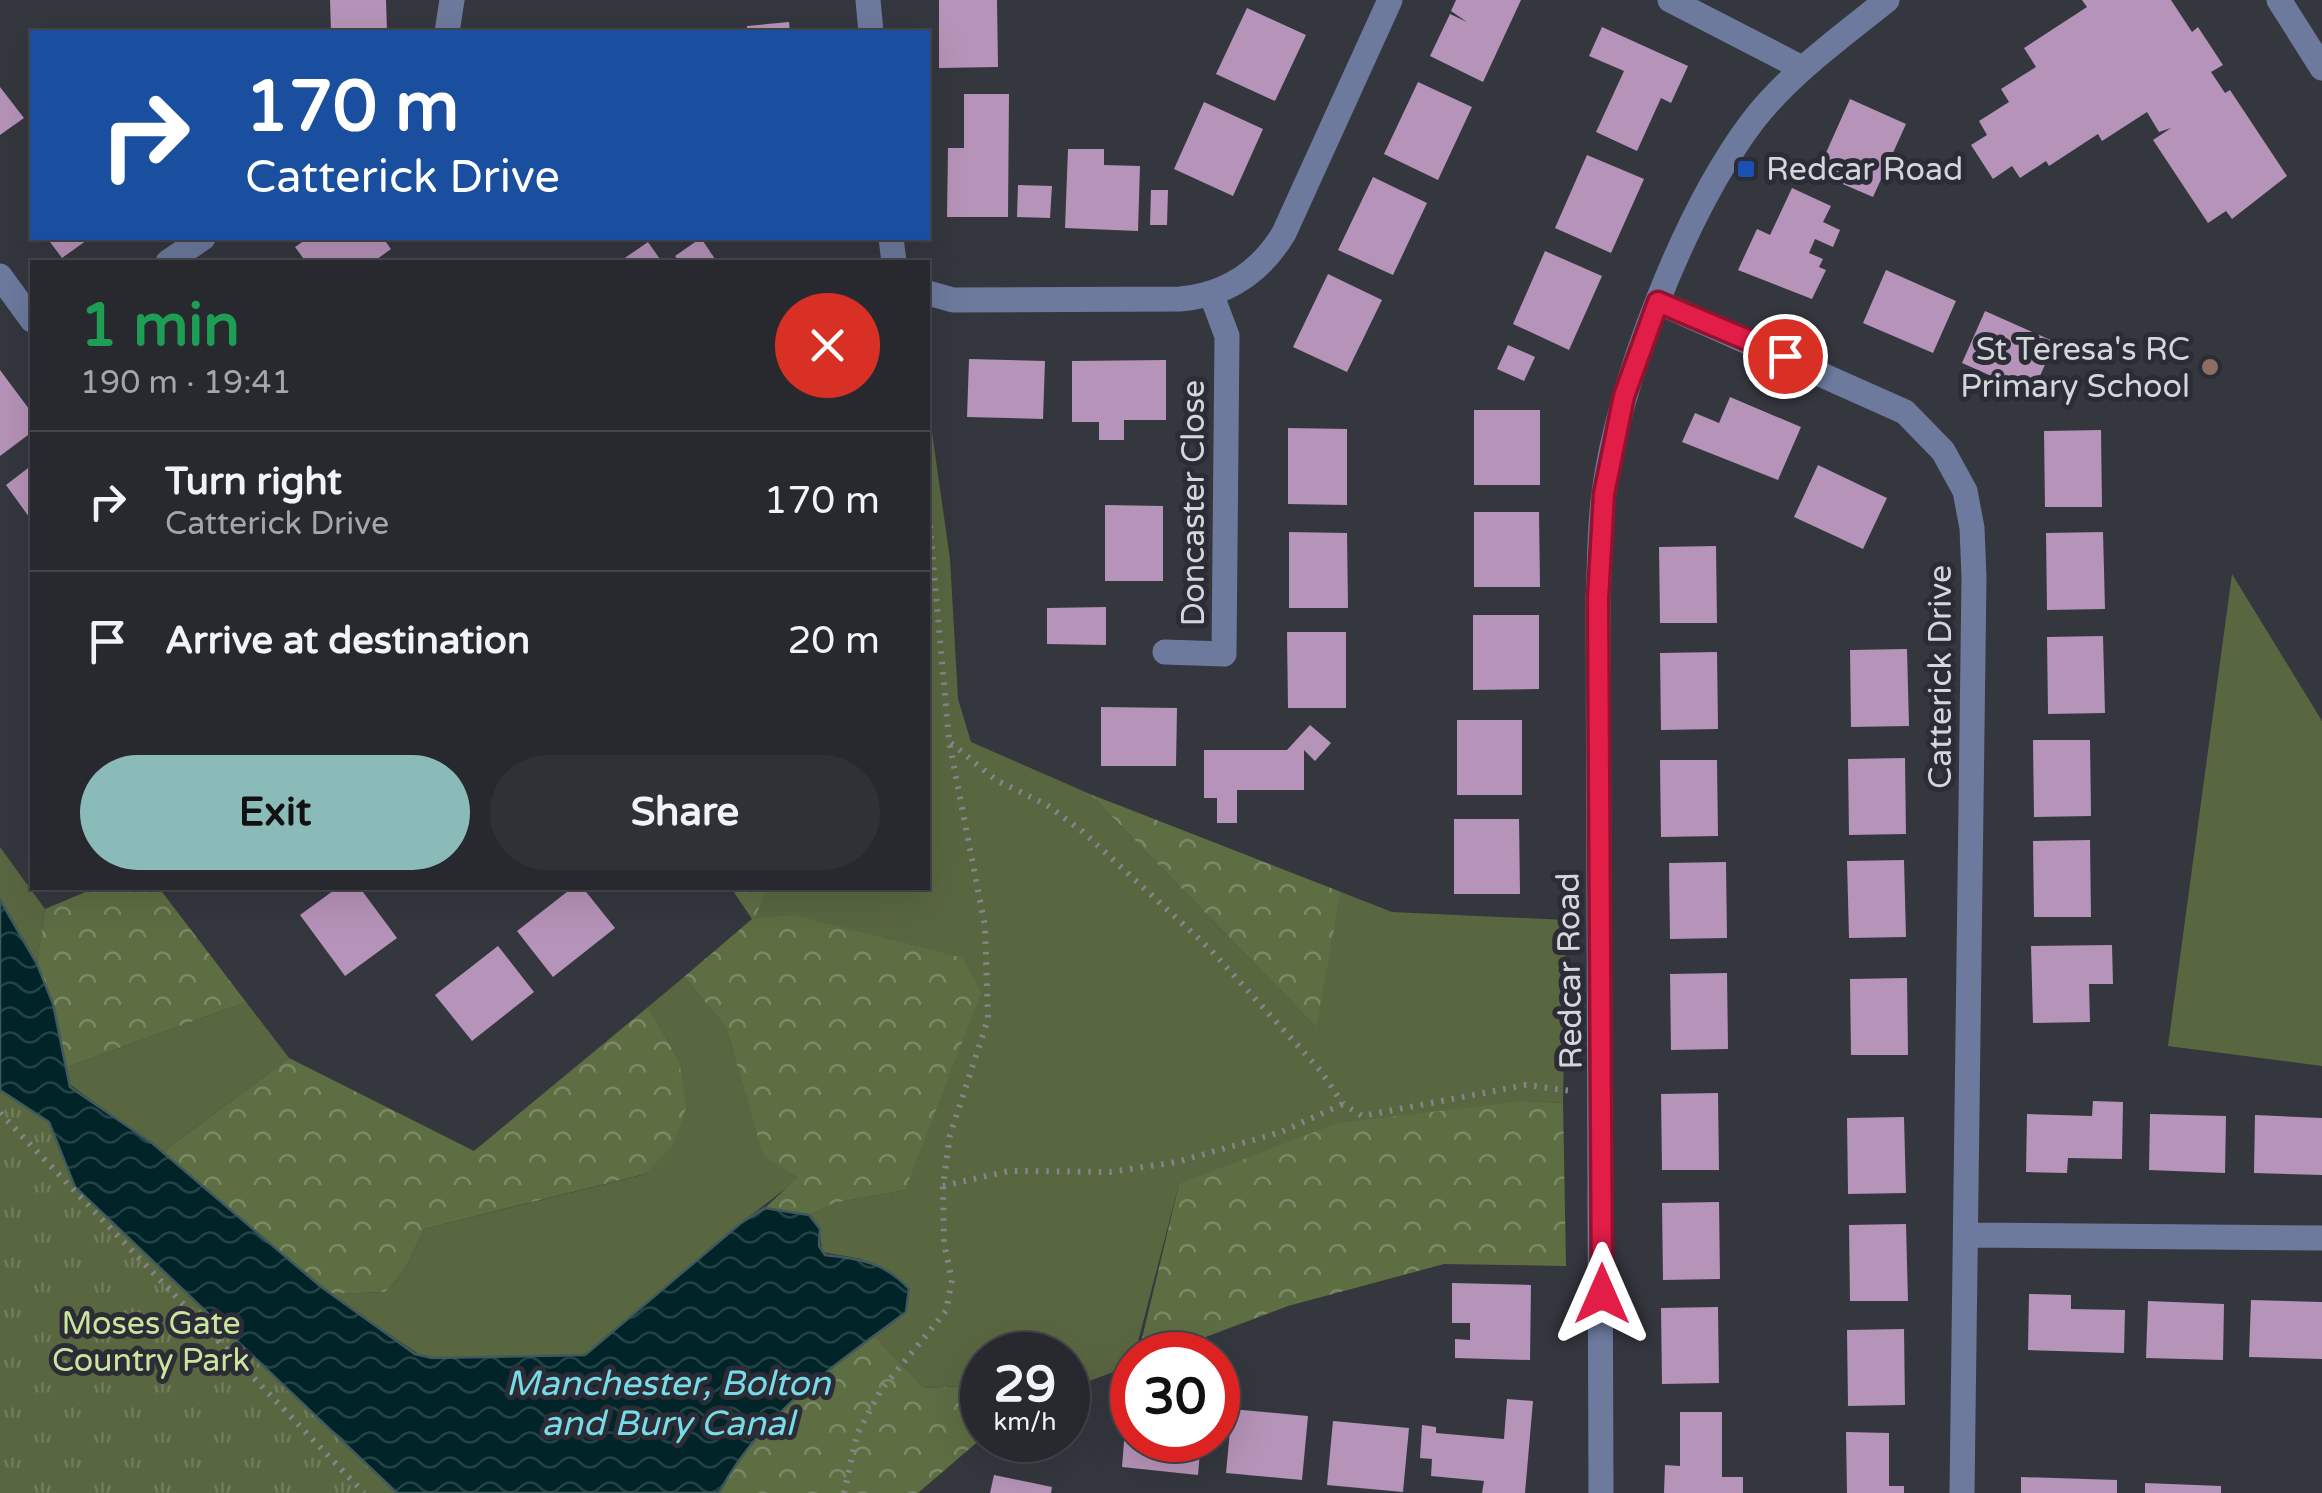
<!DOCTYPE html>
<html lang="en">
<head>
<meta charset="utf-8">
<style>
	:root { --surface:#28292f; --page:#303137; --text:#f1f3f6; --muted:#a5a6aa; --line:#44454b; --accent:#8bbbb9 }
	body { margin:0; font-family:"Varela Round",sans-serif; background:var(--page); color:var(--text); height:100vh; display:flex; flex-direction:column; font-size:38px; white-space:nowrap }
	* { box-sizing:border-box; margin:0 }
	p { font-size:32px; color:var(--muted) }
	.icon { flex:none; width:55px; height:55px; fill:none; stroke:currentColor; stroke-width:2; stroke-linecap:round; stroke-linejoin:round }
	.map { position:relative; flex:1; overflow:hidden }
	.panel { position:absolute; left:30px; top:260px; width:900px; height:630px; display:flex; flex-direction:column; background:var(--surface); border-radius:0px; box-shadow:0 10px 40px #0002,0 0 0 2px var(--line) }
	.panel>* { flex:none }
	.guide { position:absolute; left:30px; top:30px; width:900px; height:210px; border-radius:0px; box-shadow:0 10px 40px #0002,0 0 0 2px var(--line); background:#1a4fa0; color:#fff; overflow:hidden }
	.speed { position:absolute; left:960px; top:1332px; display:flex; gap:20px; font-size:50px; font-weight:700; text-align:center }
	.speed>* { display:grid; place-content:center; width:130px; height:130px; border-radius:50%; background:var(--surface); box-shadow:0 10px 40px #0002,0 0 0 2px var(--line); line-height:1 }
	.speed small { font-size:25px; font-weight:400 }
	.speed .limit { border:15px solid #d22; background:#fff; color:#111 }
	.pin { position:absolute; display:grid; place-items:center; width:85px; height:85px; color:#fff; margin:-42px; border:5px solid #fff; border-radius:50%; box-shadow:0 2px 10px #0007 }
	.me { position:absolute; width:110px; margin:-55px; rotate:0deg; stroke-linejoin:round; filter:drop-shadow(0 0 8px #0008) }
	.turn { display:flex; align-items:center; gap:35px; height:210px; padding:0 50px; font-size:45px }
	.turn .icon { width:130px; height:130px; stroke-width:2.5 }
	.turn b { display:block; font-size:70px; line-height:85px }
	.round { display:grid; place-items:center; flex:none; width:105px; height:105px; border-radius:52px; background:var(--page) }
	.overview { display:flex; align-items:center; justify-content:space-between; height:170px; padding:0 50px }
	h1 { font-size:60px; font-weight:700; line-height:75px; color:#1e9e55 }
	.primary-button { display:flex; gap:20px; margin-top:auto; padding:20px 50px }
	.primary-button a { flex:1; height:115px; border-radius:60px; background:var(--accent); color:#111; font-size:40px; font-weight:700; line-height:115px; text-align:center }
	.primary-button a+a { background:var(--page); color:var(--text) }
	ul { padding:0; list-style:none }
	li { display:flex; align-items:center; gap:30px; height:140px; padding:0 50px; border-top:2px solid var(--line) }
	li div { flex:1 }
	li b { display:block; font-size:38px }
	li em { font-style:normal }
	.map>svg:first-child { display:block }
</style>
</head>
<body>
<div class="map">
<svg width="2322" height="1493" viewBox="0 0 2322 1493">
	<defs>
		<pattern id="forest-crowns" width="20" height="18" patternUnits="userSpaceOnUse" patternTransform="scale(2.5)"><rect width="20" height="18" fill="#5e6e43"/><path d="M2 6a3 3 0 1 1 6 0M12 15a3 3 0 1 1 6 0" fill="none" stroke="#7c8966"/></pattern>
		<pattern id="park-tufts" width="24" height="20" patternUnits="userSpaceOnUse" patternTransform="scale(2.5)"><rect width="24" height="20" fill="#596741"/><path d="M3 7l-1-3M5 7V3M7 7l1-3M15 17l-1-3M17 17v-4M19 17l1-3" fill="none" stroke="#707c5c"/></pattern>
		<pattern id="water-waves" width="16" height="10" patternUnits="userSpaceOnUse" patternTransform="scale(2.5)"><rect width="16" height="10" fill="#002427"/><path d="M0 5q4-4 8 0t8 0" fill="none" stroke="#244346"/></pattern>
	</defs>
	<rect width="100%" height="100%" fill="#35373f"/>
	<path fill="#596741" d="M928 404 950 559 958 699 971 742 1090 794 1315 1026 1341 892 1392 912 1566 920 1563 1103 1525 1101 1179 1184 1132 1365 1068 1389V1355H982V1385L924 1388 874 1336 906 1312 862 1259 822 1252 820 1229 809 1215 834 1203 905 1190 753 919 768 888H928Z
		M2232 574 2322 721V1066L2168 1046Z
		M0 847 45 909 37 964 0 900Z
		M684 977 726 1027 763 1154 798 1179 741 1223 596 1348 575 1358 423 1357 330 1294 385 1292 404 1271 424 1229 646 1174 679 1060 648 1007Z
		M246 1002 289 1058 162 1153 67 1082 64 1068Z"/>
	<path fill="url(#forest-crowns)" d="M1090 794 1341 892 1316 1027Z
		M95 888H159L246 1002 64 1068 53 1004 37 964 45 909Z
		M731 888H768L754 919 793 915 963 958 981 993 905 1190 834 1203 809 1215 765 1208 797 1178 763 1155 726 1027 684 977 752 919Z
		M648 1007 679 1060 686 1108 673 1145 645 1174 424 1229 404 1271 385 1292 330 1294 162 1153 289 1058 474 1151Z
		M1525 1101 1563 1103 1566 1266 1444 1264 1288 1306 1158 1355H1138L1179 1184 1338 1123Z
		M874 1336 924 1388 982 1385V1438L918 1493H719C755 1425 814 1382 874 1336Z"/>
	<path fill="url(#park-tufts)" d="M0 900C20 932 40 965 52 1001 60 1026 54 1069 72 1089 93 1113 129 1123 153 1144 292 1265 439 1376 581 1493H0Z"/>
	<path fill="url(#water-waves)" stroke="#40595d" stroke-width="2.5" d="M0 900 37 964 53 1004 70 1087 152 1143 320 1286 415 1354 432 1358 585 1355 741 1223 765 1208 809 1215 820 1229 819 1246 825 1255C861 1259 884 1262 909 1289L906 1312C836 1365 761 1413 719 1493H397L75 1187 49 1122 0 1090Z"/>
	<path fill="#b693b8" d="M330 0H386L387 32H331Z
		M939 0H997L998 67 939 68Z
		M1456 0H1521L1483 82 1430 56 1450 14 1467 22 1451 11Z
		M2082 0H2171L2192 32 2198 27 2223 65 2211 72 2225 93 2230 90 2287 176 2232 219 2226 211 2208 223 2153 140 2171 128 2159 132 2147 112 2102 141 2098 134 2049 166 2046 161 2020 178 2012 166 1993 179 1971 145 1987 135 1979 121 2009 102 2001 89 2036 67 2024 48 2087 7Z
		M1247 8 1306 35 1275 101 1216 74Z
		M789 22 790 32H747V26Z
		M1602 27 1688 66 1671 103 1661 98 1637 151 1596 132 1624 71 1589 56Z
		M1418 82 1472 107 1438 180 1384 154Z
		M0 87 24 118 0 135Z
		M964 94H1009L1008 217H947L948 148H964Z
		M1850 99 1906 124 1873 197 1817 173Z
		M1204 102 1263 129 1233 196 1174 169Z
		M1068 149H1104V165L1140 166 1138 231 1065 228Z
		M1587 155 1644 179 1611 253 1555 228Z
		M1373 177 1427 203 1393 275 1338 250Z
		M1018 185 1052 186 1050 218 1017 217Z
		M1792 188 1831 206 1823 222 1840 230 1833 247 1815 239 1809 253 1823 259 1819 267 1826 270 1812 299 1738 270 1757 229 1770 235Z
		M1151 190H1168L1167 225H1150Z
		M47 238H90L62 258Z
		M308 238H383L391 249 373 262H306L295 247Z
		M701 238 717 262H680L675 256Z
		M648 242 662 262H619Z
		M1545 251 1602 276 1569 350 1513 324Z
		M1886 270 1956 301 1933 353 1863 323Z
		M1328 274 1382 300 1347 372 1293 347Z
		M1985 311 2055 342 2032 394 1962 363Z
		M1508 345 1535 357 1524 381 1497 369Z
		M969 359 1045 361 1043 419 967 417Z
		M1166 360V420H1124V440H1099V422H1072V361Z
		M0 370 32 413V432L0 456Z
		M1730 397 1801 427 1778 480 1682 442 1695 413 1719 423Z
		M1474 410H1540V485H1474Z
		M1288 428 1347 429V505L1288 504Z
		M2101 430 2102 507H2045L2044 431Z
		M32 465V521L6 485Z
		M1818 465 1887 498 1863 549 1794 517Z
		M1105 505 1163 506V581H1105Z
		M1474 512H1539L1540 587H1474Z
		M1289 532 1347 533 1348 608H1289Z
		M2103 532 2105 609 2047 610 2046 533Z
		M1716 546 1717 623H1660L1659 547Z
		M1106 607V645L1047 644V608Z
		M1473 615H1539V689L1473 690Z
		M1287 632H1346V708H1288Z
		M2103 636 2105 713 2048 714 2047 637Z
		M1907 649 1909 726 1851 727 1850 650Z
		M1717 652 1718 729 1661 730 1660 653Z
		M1101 707 1177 708 1176 766H1101Z
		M1457 720H1522V795H1457Z
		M1310 725 1331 743 1315 761 1304 750V790H1237V823H1217V798H1204V750H1287Z
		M2033 740H2090L2091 816 2034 817Z
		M1905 758 1906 834 1849 835 1848 759Z
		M1660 760H1717L1718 836 1661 837Z
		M1454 819H1519L1520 894H1454Z
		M2090 840 2091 917H2034L2033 841Z
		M1904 860 1906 937 1849 938 1847 861Z
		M1726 862 1727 938 1670 939 1669 863Z
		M337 888H360L397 938 345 976 300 915Z
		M572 888H583L615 928 553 977 517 931Z
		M2112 945 2113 984H2089L2090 1022 2033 1023 2031 946Z
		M498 946 534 992 472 1041 435 995Z
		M1727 973 1728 1049 1671 1050 1670 974Z
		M1907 978 1908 1055H1851L1850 979Z
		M1718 1093 1719 1170H1662L1661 1094Z
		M2093 1101 2123 1102 2122 1159 2068 1158 2067 1173 2026 1172 2027 1114 2092 1116Z
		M2150 1114 2226 1116 2225 1173 2149 1170Z
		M2255 1115 2322 1118V1175L2254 1173Z
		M1904 1117 1906 1193 1848 1194 1847 1118Z
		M1719 1202 1720 1279 1663 1280 1662 1203Z
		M1906 1224 1908 1301H1850L1849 1225Z
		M1452 1283 1531 1285 1530 1360 1455 1358V1339L1470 1340V1323H1452Z
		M2029 1294 2071 1295V1309L2125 1310 2124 1353 2028 1350Z
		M2251 1300 2322 1302V1359L2249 1357Z
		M2148 1301 2224 1304 2223 1360 2146 1358Z
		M1718 1307 1719 1383 1662 1384 1661 1308Z
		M1904 1329 1905 1405 1848 1406 1847 1330Z
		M1507 1399 1533 1401 1525 1493H1482L1484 1481 1431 1476 1432 1459 1420 1458 1422 1425 1436 1427V1433L1504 1439Z
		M1127 1404H1132V1440H1201L1198 1475 1122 1467Z
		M1232 1409 1308 1416 1302 1480 1226 1473Z
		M1680 1412H1722V1477H1743V1493H1664L1665 1465 1680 1466Z
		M1333 1421 1409 1428 1403 1492 1327 1485Z
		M1846 1432 1889 1433V1486H1904V1493H1847Z
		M994 1475 1052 1487 1051 1493H990Z
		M2021 1477 2117 1480V1493H2021Z
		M2145 1483 2221 1486V1493H2145Z"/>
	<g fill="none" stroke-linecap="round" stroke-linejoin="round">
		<path stroke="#84858c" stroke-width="6" stroke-dasharray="2.5 8" stroke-linecap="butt" d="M951 743 996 780 1047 805 1082 831 1210 949 1320 1070 1343 1104 1362 1116 1526 1085 1572 1091
			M0 1113 364 1493
			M943 1186 1009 1171 1110 1172 1177 1162 1281 1132 1343 1104
			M844 1493 857 1434 881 1390 946 1311 952 1280 944 1243 943 1186 950 1135 988 1019 985 926 949 741 928 504"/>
		<path stroke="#6d7a9e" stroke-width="25" d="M868 0 871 32
			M1670 0 1802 68
			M2279 0 2322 68
			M447 32 452 0
			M891 238 894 262
			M168 262 203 238
			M0 276 32 320
			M928 293 953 300 1180 299C1226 295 1260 273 1284 233L1390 0
			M1658 302 1905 412 1943 451 1965 491 1972 528 1974 577 1962 1493
			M1165 652 1224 654 1227 336 1212 296
			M1968 1235 2322 1238
			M1601 1493 1598 599C1600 564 1599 528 1604 493 1618 383 1685 211 1752 122 1789 74 1840 38 1887 0"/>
	</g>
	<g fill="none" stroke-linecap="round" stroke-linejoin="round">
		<g stroke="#92132f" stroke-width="25">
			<path id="route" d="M1602 1294 1598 599 1604 494 1624 396 1658 302 1785 356"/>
		</g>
		<use href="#route" stroke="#e11d48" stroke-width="18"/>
	</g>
	<rect fill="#1a4fb4" stroke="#2b2c35" stroke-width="4" x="1736" y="159" width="20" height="20" rx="5"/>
	<circle fill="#8d6e63" stroke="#2b2c35" stroke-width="4" cx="2210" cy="367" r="10"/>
	<g text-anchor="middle" stroke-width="10" stroke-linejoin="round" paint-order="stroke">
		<g font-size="32" fill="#d5d6db" stroke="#2b2c35" text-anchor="start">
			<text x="1766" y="180">Redcar Road</text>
			<text x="2190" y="360" text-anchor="end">St Teresa's RC<tspan x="2190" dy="37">Primary School</tspan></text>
		</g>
		<g font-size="32" fill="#d5d6db" stroke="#2b2c35">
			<text transform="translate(1193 503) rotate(-90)" y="11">Doncaster Close</text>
			<text transform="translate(1940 677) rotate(-90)" y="11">Catterick Drive</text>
			<text transform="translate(1569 971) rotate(-91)" y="11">Redcar Road</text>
		</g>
		<g font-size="32" fill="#cae59e" stroke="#2b2c35">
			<text x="151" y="1334">Moses Gate<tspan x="151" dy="37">Country Park</tspan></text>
		</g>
		<g font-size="35" font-style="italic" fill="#76dce7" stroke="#2b2c35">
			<text x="668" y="1395">Manchester, Bolton<tspan x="668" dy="40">and Bury Canal</tspan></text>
		</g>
	</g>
</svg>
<div class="speed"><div>29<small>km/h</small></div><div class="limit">30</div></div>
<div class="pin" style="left:1785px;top:356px;background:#d93025"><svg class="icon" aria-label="arrive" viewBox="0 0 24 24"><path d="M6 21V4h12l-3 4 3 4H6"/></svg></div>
<svg class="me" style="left:1602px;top:1294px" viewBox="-20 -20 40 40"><path d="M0-17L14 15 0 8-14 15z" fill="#e11d48" stroke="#fff" stroke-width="4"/></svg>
<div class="guide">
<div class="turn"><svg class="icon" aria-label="right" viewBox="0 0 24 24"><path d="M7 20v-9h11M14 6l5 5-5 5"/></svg><div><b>170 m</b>Catterick Drive</div></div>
</div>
<section class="panel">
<div class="overview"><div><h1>1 min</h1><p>190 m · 19:41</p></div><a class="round" style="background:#d93025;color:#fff"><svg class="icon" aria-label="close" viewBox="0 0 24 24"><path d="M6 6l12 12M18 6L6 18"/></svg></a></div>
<ul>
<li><svg class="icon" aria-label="right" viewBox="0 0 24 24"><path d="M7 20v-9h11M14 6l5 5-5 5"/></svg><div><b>Turn right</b><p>Catterick Drive</p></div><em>170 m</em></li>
<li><svg class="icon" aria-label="arrive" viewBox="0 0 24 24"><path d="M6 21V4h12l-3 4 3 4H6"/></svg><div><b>Arrive at destination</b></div><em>20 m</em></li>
</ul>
<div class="primary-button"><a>Exit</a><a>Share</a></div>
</section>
</div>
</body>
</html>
